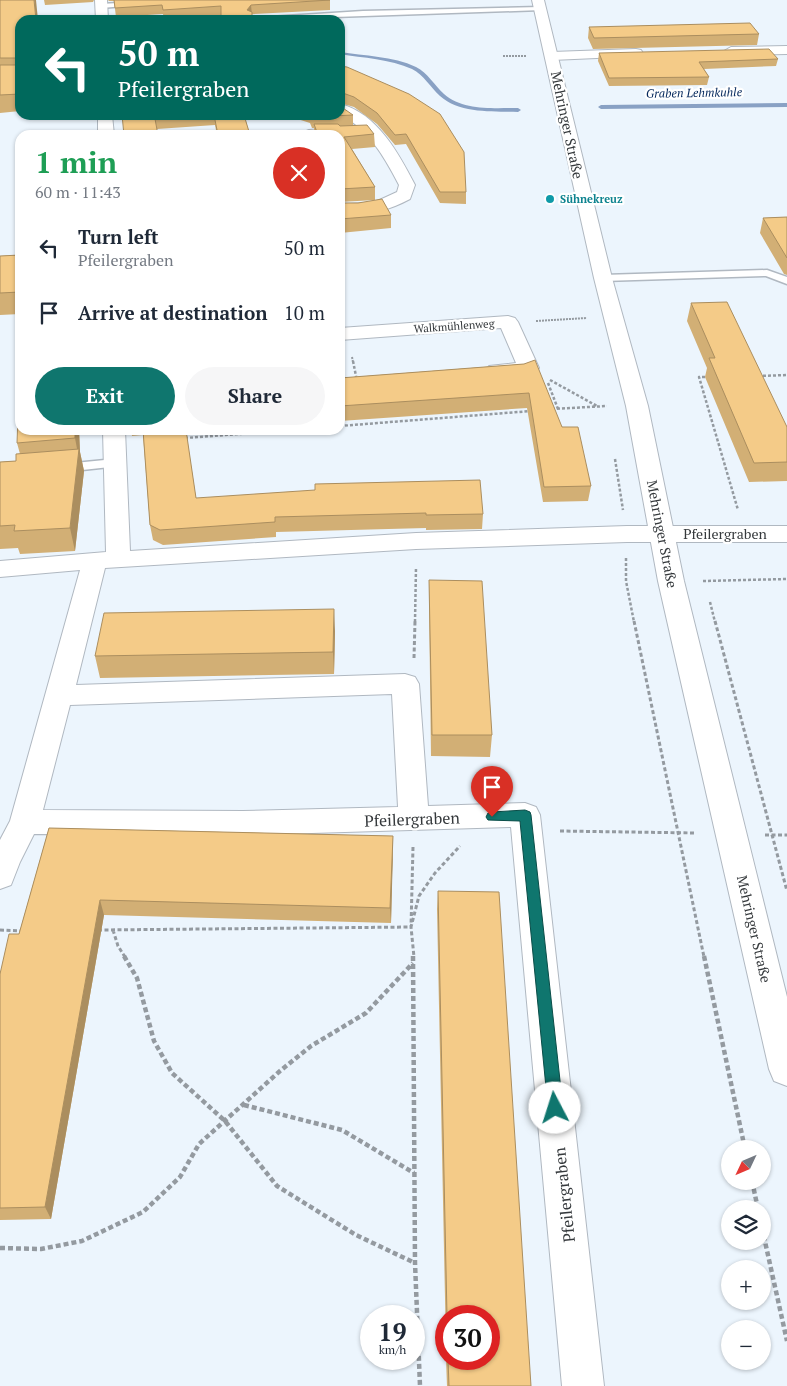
<!DOCTYPE html>
<html lang="en">
<head>
<meta charset="utf-8">
<style>
	:root { --surface:#fff; --page:#f6f6f7; --text:#1f2937; --muted:#747a83; --accent:#0f766e }
	body { margin:0; font-family:"PT Serif",serif; background:var(--page); color:var(--text); height:100vh; display:flex; flex-direction:column; font-size:19px; white-space:nowrap }
	* { box-sizing:border-box; margin:0 }
	p { font-size:16px; color:var(--muted) }
	.icon { flex:none; width:28px; height:28px; fill:none; stroke:currentColor; stroke-width:2; stroke-linecap:round; stroke-linejoin:round }
	.map { position:relative; flex:1; overflow:hidden }
	.details { position:absolute; left:15px; top:130px; width:330px; height:305px; display:flex; flex-direction:column; background:var(--surface); border-radius:15px; box-shadow:0 1px 4px #0004 }
	.details>* { flex:none }
	.hud { position:absolute; left:15px; top:15px; width:330px; height:105px; border-radius:15px; box-shadow:0 1px 4px #0004; background:#00695c; color:#fff; overflow:hidden }
	.needle { width:32px; rotate:226deg }
	.buttons { position:absolute; left:721px; top:1140px; display:grid; gap:10px }
	.buttons a { display:grid; place-items:center; width:50px; height:50px; border-radius:50%; background:var(--surface); box-shadow:0 1px 4px #0004; font-size:25px }
	.speed { position:absolute; left:360px; top:1305px; display:flex; gap:10px; font-size:25px; font-weight:700; text-align:center }
	.speed>* { display:grid; place-content:center; width:65px; height:65px; border-radius:50%; background:var(--surface); box-shadow:0 1px 4px #0004; line-height:1 }
	.speed small { font-size:12px; font-weight:400 }
	.speed .limit { border:8px solid #d22; background:#fff; color:#111 }
	.pin { position:absolute; display:grid; place-items:center; width:42px; height:42px; color:#fff; margin:-51px -21px; border-radius:50% 50% 50% 0; rotate:-45deg; box-shadow:0 0 5px #0007 }
	.pin .icon { rotate:45deg }
	.me { position:absolute; width:55px; margin:-28px; rotate:355deg; stroke-linejoin:round; filter:drop-shadow(0 0 4px #0008) }
	.turn { display:flex; align-items:center; gap:18px; height:105px; padding:0 20px; font-size:22px }
	.turn .icon { width:65px; height:65px; stroke-width:2.5 }
	.turn b { display:block; font-size:35px; line-height:42px }
	.round { display:grid; place-items:center; flex:none; width:52px; height:52px; border-radius:26px; background:var(--page) }
	.summary { display:flex; align-items:center; justify-content:space-between; height:85px; padding:0 20px }
	h1 { font-size:30px; font-weight:800; line-height:38px; color:#1e9e55 }
	.cta { display:flex; gap:10px; margin-top:auto; padding:10px 20px }
	.cta a { flex:1; height:58px; border-radius:30px; background:var(--accent); color:#fff; font-size:20px; font-weight:800; line-height:58px; text-align:center }
	.cta a+a { background:var(--page); color:var(--text) }
	ul { padding:0; list-style:none }
	li { display:flex; align-items:center; gap:15px; height:65px; padding:0 20px }
	li div { flex:1 }
	li b { display:block; font-size:19px }
	li em { font-style:normal }
	.map>svg:first-child { display:block }
</style>
</head>
<body>
<div class="map">
<svg width="787" height="1386" viewBox="0 0 787 1386">
	<rect width="100%" height="100%" fill="#ecf5fd"/>
	<g fill="none" stroke-linecap="round" stroke-linejoin="round">
		<path fill="#89a1c4" fill-rule="evenodd" d="M340 52C364 56 393 56 416 67 428 73 434 85 444 94 463 111 494 108 518 108L521 110 518 112C493 111 460 114 440 96 430 87 424 75 412 69 390 59 363 58 340 54Z
			M787 103V107L601 109 598 107 601 105Z"/>
		<g stroke="#b0b8c1" stroke-width="3">
			<path id="lane" d="M135 2 138 4 137 5 101 8 98 6 101 4Z
				M540 7 543 9 542 10 250 20 253 18 363 11Z
				M767 270 787 277V284L766 276 603 281 598 278 603 275Z
				M115 459 121 463 119 466 64 472 58 468 64 464Z"/>
		</g>
		<g stroke="#b0b8c1" stroke-width="2">
			<path id="street" d="M95 0H107L108 20H96Z
				M787 46V54L731 55 724 51 731 47Z
				M636 49 641 50 643 53 641 56 552 60 545 56 552 52Z
				M340 104C377 113 399 154 415 185L410 199C388 211 365 216 340 214V204L373 203 397 192 399 185C384 156 369 130 340 114Z
				M98 115H112L114 135H98Z
				M352 127 357 129 360 132 357 135 340 137V135H301L304 132 309 130Z
				M508 316 515 318 518 322 539 368 536 372 496 376 489 374 486 370 489 366 516 363 501 328 340 340V328Z
				M103 430H125L130 551 416 533 627 526H787V542H627L416 549 105 568 76 685 405 674 415 677 419 684 428 806 525 803 536 807 540 815 604 1386H562L511 827 243 835 34 834 20 862 11 885 0 889V840L10 821 80 570 0 577V561L106 552ZM392 694 398 807 243 811 43 810 70 705Z"/>
		</g>
		<g stroke="#b0b8c1" stroke-width="2">
			<path id="secondary" d="M532 0H544L612 278 648 406 684 581 787 997V1086L774 1081 769 1069 658 581 626 406 594 278Z"/>
		</g>
		<path stroke="#949aa0" stroke-width="2" stroke-dasharray="2 1" stroke-linecap="butt" d="M503 56H527
			M536 321 587 318
			M352 357 353 362"/>
		<path stroke="#949aa0" stroke-width="2.5" stroke-dasharray="3 2" stroke-linecap="butt" d="M353 361 357 381
			M758 376 787 375
			M710 377H699L738 510
			M550 380 597 406
			M548 383 558 409
			M552 409 607 406
			M340 426 531 411
			M185 438 292 430
			M615 459 623 510
			M626 558V581L634 622
			M703 581 787 579
			M710 602 715 622
			M415 622 416 567"/>
		<path stroke="#949aa0" stroke-width="3" stroke-dasharray="4 2.5" stroke-linecap="butt" d="M634 621 704 957
			M715 621 787 891
			M414 658 415 621
			M560 831 696 833
			M765 835H787
			M413 847 411 927 414 957
			M0 930 22 931
			M98 930 411 927 419 896 435 873 460 846
			M113 930 118 946 125 957"/>
		<path stroke="#949aa0" stroke-width="4.5" stroke-dasharray="5 3" stroke-linecap="butt" d="M124 956 137 978 154 1041 172 1073 225 1121 277 1186 356 1235 415 1263
			M413 956 415 1263 420 1386
			M704 956 745 1149
			M244 1105 342 1130 414 1173
			M752 1181 758 1209
			M762 1228 787 1341
			M0 1248 41 1249 82 1241 143 1212 180 1177 199 1144 280 1071 311 1046 366 1013 413 963"/>
		<use href="#lane" fill="#fff" fill-rule="evenodd"/>
		<use href="#street" fill="#fff" fill-rule="evenodd"/>
		<use href="#secondary" fill="#fff" fill-rule="evenodd"/>
	</g>
	<path fill="#d2af75" d="M0 0 20 20V111L0 113Z
		M44 0H94L93 2 45 5Z
		M108 0H330V10L164 19 163 14 116 17 114 1H109Z
		M589 27 759 34 757 45 593 49 588 38Z
		M599 53 778 59 776 66 704 69 709 77 707 85 609 86 598 61Z
		M340 66 466 192V204L440 203 406 144 395 145 377 124 354 107 340 103Z
		M122 115H244L250 135H217L215 125 157 129Z
		M285 115H353V125L374 134 375 147 352 149 375 187V200L340 202V135H314V128H312L310 123Z
		M340 203 391 215V228L340 233Z
		M787 217V275L784 274 760 233 763 218Z
		M20 255V314L0 315V256Z
		M691 303 787 427V481L749 482 705 377 707 368 687 321Z
		M524 364 562 427 591 486 588 501 543 502 527 408 340 421V378Z
		M79 430 80 452 84 471 75 551 20 554 18 548 0 549V462L16 461 20 454 17 443Z
		M131 430H219L186 432 196 498 483 514 482 529 426 530V528L276 532V537L163 545 153 540 150 525 143 435 132 436Z
		M429 580 492 735 490 757 431 756 429 602Z
		M335 631 334 674 100 678 95 656Z
		M49 828 393 836 391 923 104 915 51 1219 0 1220V974L19 934Z
		M438 891 531 1386H447L446 1359H489V1316H446V1347L437 909Z"/>
	<path fill="#ab8e5f" d="M34 0H36L38 20H36Z
		M251 5 252 15 247 10Z
		M75 430H79L80 452 84 471 75 551 70 528 78 454 75 438Z
		M334 609 335 631 334 674 333 652Z
		M393 836V851L391 923 390 908Z
		M100 900 104 915 51 1219 45 1207Z"/>
	<path fill="#f4cb88" stroke="#ab8e5f" d="M0 0H34L36 20H20V94L0 95V65H18V60L17 58H0Z
		M114 0H330L251 5 247 10 252 12V20H221V6L163 10 162 5 115 8Z
		M750 23 759 34 594 38 589 27Z
		M769 49 778 59 699 62 709 77 609 78 599 53Z
		M340 66 347 67 409 94 440 114 464 152 466 192H440L406 134 395 135 377 113 354 97 340 92Z
		M340 106 353 115 311 117 310 115H340Z
		M122 115H213L155 119 158 135H124Z
		M214 115H244L250 135H218Z
		M314 124H338L340 126 367 125 374 134 344 137 375 187 340 189V135H318Z
		M382 199 391 215 340 219V203H358Z
		M787 217V258L763 218Z
		M20 255V292L0 293V256Z
		M727 302 787 427V462L754 463 709 358H715L691 303Z
		M535 360 562 427H578L591 486 544 487 529 393 340 406V378L524 364Z
		M20 362V430H75V438L17 443Z
		M143 430H186L196 498 315 490V484L480 480 483 514 426 515V513L275 517V522L160 530 150 525Z
		M79 449 70 528 14 531 15 525 0 526V462L16 461V454Z
		M429 580 482 581 492 735H432Z
		M334 609 333 652 95 656 104 613Z
		M49 828 393 836 390 908 100 900 45 1207 0 1208V974L9 934H19Z
		M438 891 499 892 531 1386H449L448 1359H489V1316H447Z"/>
	<path fill="#0f766e" stroke="#0a4d48" d="M525 810 530 812 531 815 563 1108 560 1113 555 1115 550 1113 548 1108 520 821 488 820 486 817 488 813 492 812Z"/>
	<circle fill="#0f9aa8" stroke="#fff" stroke-width="2" cx="550" cy="199" r="5"/>
	<g text-anchor="middle" stroke-width="4.5" stroke-linejoin="round" paint-order="stroke">
		<g font-size="11" font-weight="bold" fill="#0d838f" stroke="#fff" text-anchor="start">
			<text x="560" y="203">Sühnekreuz</text>
		</g>
		<g font-size="11" fill="#35393c" stroke="#fff">
			<text transform="translate(454 326) rotate(-4)" y="4">Walkmühlenweg</text>
		</g>
		<g font-size="12" font-style="italic" fill="#04275b" stroke="#fff">
			<text transform="translate(694 93) rotate(-1)" y="4">Graben Lehmkuhle</text>
		</g>
		<g font-size="14" fill="#35393c" stroke="#fff">
			<text transform="translate(567 125) rotate(78)" y="5">Mehringer Straße</text>
			<text transform="translate(662 534) rotate(79)" y="5">Mehringer Straße</text>
			<text x="725" y="539">Pfeilergraben</text>
			<text transform="translate(754 929) rotate(77)" y="5">Mehringer Straße</text>
		</g>
		<g font-size="16" fill="#35393c" stroke="#fff">
			<text transform="translate(412 819) rotate(-2)" y="6">Pfeilergraben</text>
			<text transform="translate(564 1195) rotate(-96)" y="6">Pfeilergraben</text>
		</g>
	</g>
</svg>
<div class="buttons">
<a><svg class="needle" viewBox="-14 -14 28 28"><path d="M0-13l5 13h-10z" fill="#e53935"/><path d="M0 13l5-13h-10z" fill="#747a83"/></svg></a>
<a><svg class="icon" aria-label="layers" viewBox="0 0 24 24"><path d="M12 4l9 5-9 5-9-5zM3 14l9 5 9-5"/></svg></a>
<a>+</a>
<a>−</a>
</div>
<div class="speed"><div>19<small>km/h</small></div><div class="limit">30</div></div>
<div class="pin" style="left:492px;top:817px;background:#d93025"><svg class="icon" aria-label="arrive" viewBox="0 0 24 24"><path d="M6 21V4h12l-3 4 3 4H6"/></svg></div>
<svg class="me" style="left:555px;top:1108px" viewBox="-20 -20 40 40"><circle r="19" fill="#fff"/><path d="M0-13L10 11 0 6-10 11z" fill="#0f766e"/></svg>
<div class="hud">
<div class="turn"><svg class="icon" aria-label="left" viewBox="0 0 24 24"><path d="M17 20v-9H6M10 6l-5 5 5 5"/></svg><div><b>50 m</b>Pfeilergraben</div></div>
</div>
<section class="details">
<div class="summary"><div><h1>1 min</h1><p>60 m · 11:43</p></div><a class="round" style="background:#d93025;color:#fff"><svg class="icon" aria-label="close" viewBox="0 0 24 24"><path d="M6 6l12 12M18 6L6 18"/></svg></a></div>
<ul>
<li><svg class="icon" aria-label="left" viewBox="0 0 24 24"><path d="M17 20v-9H6M10 6l-5 5 5 5"/></svg><div><b>Turn left</b><p>Pfeilergraben</p></div><em>50 m</em></li>
<li><svg class="icon" aria-label="arrive" viewBox="0 0 24 24"><path d="M6 21V4h12l-3 4 3 4H6"/></svg><div><b>Arrive at destination</b></div><em>10 m</em></li>
</ul>
<div class="cta"><a>Exit</a><a>Share</a></div>
</section>
</div>
</body>
</html>
